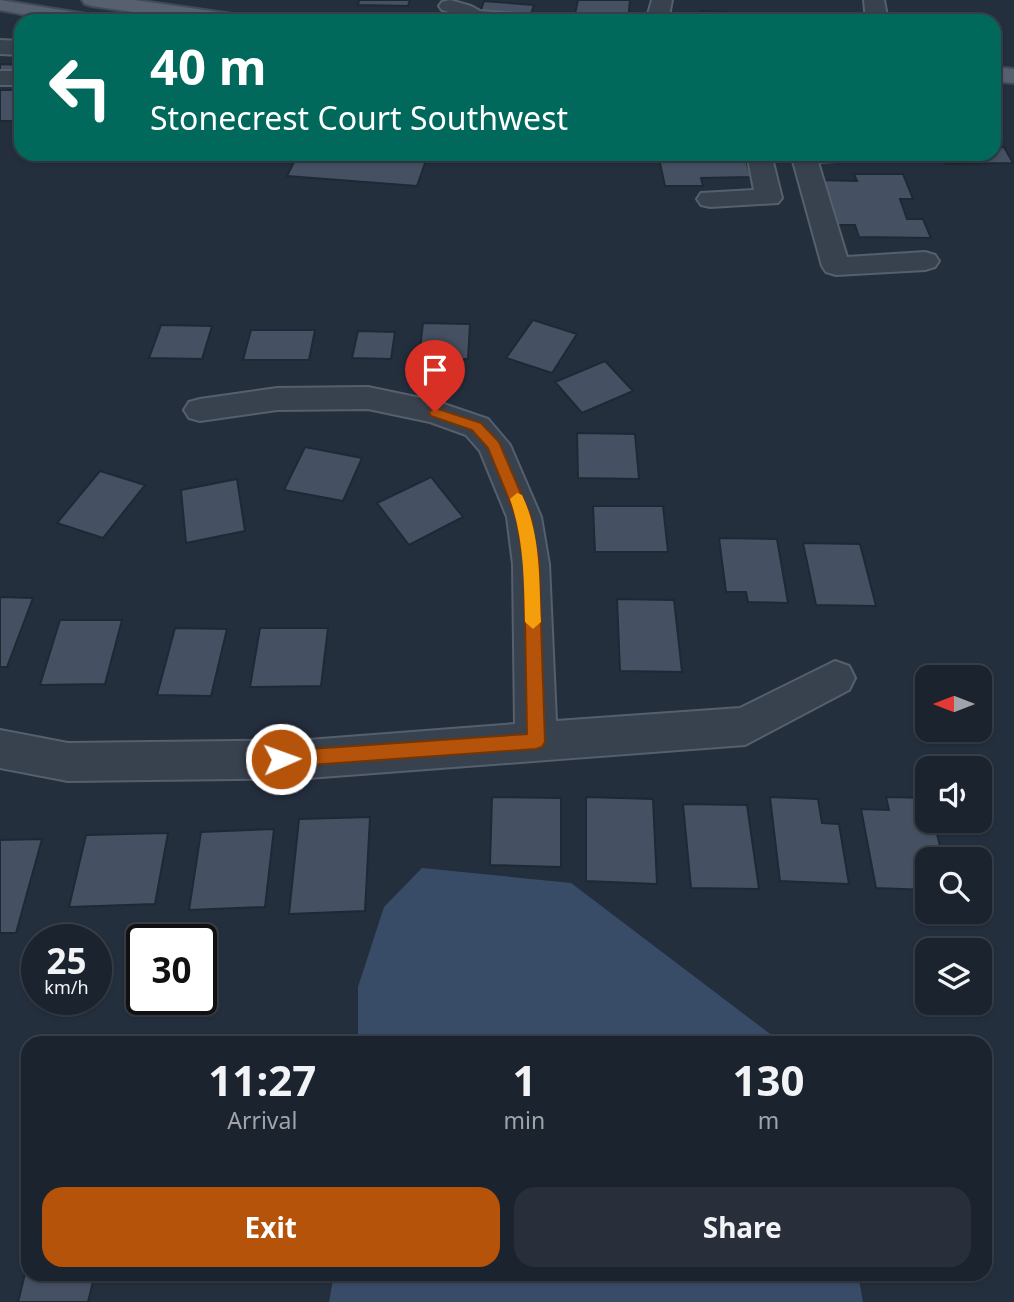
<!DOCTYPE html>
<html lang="en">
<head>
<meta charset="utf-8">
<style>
	:root { --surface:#1b232e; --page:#282f3a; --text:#f1f3f6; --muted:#a0a4aa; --line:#39404a; --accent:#b45309 }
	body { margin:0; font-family:"Noto Sans",sans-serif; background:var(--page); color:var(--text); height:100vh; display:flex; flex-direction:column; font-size:26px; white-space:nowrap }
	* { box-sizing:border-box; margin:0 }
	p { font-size:23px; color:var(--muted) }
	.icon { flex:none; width:38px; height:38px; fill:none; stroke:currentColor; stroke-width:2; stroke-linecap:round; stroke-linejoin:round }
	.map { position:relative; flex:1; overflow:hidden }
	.panel { position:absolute; left:21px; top:1036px; width:971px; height:245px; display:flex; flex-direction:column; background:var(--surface); border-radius:21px; box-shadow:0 2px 5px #0004,0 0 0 2px var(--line) }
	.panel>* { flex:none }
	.banner { position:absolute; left:14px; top:14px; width:987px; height:147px; border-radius:21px; box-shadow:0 2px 5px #0004,0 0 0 2px var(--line); background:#00695c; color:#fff; overflow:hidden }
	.needle { width:46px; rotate:270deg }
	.buttons { position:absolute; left:915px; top:665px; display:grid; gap:14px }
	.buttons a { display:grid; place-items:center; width:77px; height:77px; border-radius:14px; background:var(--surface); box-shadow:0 2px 5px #0004,0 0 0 2px var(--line); font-size:35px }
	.speed { position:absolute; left:21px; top:924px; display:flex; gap:14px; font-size:35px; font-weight:700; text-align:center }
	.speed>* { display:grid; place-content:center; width:91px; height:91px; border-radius:50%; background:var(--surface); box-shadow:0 2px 5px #0004,0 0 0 2px var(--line); line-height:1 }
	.speed small { font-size:18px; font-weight:400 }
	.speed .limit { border:4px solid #111; border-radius:10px; background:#fff; color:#111 }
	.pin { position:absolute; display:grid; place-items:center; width:60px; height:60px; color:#fff; margin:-72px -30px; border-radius:50% 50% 50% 0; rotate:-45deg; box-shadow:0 0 7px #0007 }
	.pin .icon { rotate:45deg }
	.me { position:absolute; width:77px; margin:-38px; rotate:88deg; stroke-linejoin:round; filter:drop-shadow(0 0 5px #0008) }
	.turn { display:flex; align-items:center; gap:24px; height:147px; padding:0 21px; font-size:32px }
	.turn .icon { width:91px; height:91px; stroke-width:2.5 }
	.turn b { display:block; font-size:49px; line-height:60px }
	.eta { display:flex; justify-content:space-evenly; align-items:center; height:119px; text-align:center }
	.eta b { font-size:42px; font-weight:700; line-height:49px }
	.action { display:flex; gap:14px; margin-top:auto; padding:14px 21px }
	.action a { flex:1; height:80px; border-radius:21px; background:var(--accent); color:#fff; font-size:28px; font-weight:700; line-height:80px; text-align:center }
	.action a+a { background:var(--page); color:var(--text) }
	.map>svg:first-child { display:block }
</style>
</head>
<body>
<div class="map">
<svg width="1014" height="1302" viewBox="0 0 1014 1302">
	<rect width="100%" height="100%" fill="#242f3e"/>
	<path fill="#394c67" d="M422 868 571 883 782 1043H358V987L384 907Z
		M334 1274H858L863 1302H329Z"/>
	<path fill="#455162" stroke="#1f2835" stroke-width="2" d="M359 0H410L408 6 358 5Z
		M578 0H630L628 21 574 18Z
		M484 1 534 5 530 17 480 13Z
		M701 11 727 12 728 21H669V14L702 15Z
		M0 64 21 65V72H0Z
		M0 90H21V121H0Z
		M1004 147 1013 163 945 164 939 154H994V148Z
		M298 154 380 156 426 160 417 186 287 176Z
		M658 154H744L751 177 701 178 703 186H665Z
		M854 174H903L913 199H900L907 219H923L931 238 859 237 855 225H832L819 180 857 181Z
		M533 320 577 334 552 373 506 358Z
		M423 323 470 324 468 359H451L450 367H418Z
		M161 325 212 326 202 359 149 358Z
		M251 330H315L309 360H243Z
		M358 331 395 332 391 359 352 358Z
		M605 361 633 391 582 413 555 382Z
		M577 433 635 434 639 479 578 478Z
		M305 447 362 458 343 501 284 490Z
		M100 471 145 485 103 538 57 523Z
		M431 477 463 517 409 545 377 503Z
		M237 479 245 531 186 543 181 490Z
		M593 506H663L668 552H595Z
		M719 538 777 539 788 603 748 602 746 592H726Z
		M803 543 860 544 876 606 816 605Z
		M0 597 33 598 7 667H0Z
		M617 599 674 600 682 672 620 671Z
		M60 620H122L105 684 40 685Z
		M175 628 227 629 211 696 157 695Z
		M260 628H328L321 686 250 687Z
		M492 797 561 798V867L490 865Z
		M586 797 653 799 657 884 586 881Z
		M770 797 818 799 822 823 839 824 849 884 780 881Z
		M886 797 928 798V821H934L943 859H928V890L876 888 861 809 889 810Z
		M683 804 747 805 759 889 691 888Z
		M370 817 365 911 289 914 299 819Z
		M274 829 265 907 189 910 201 832Z
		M168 833 155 904 69 907 86 835Z
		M42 839 16 933H0V840Z
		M28 1262V1274H95L88 1302H18Z"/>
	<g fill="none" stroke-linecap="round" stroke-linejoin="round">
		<g stroke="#565f6c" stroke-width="4">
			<path id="minor" d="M450 0 471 6 480 11 528 15 535 17 539 21H467L457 14 442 10 439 6 442 2Z
				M652 0H672L668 21H646Z
				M864 0H884L888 21H866Z
				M0 40 21 41V55L0 54Z
				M0 71H21V85H0Z
				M607 154H632L629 159 620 161 610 159Z
				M747 154H771L782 198 778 203 710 207 701 205 697 199 701 193 754 190Z
				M875 154 872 159 818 162 847 257 925 252 935 255 939 261 935 267 925 270 836 275 826 272 822 266 791 154Z
				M368 387 435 401 488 419 510 445 541 517 549 564 556 721 740 708 835 661 849 666 855 678 849 690 745 745 308 778 68 781 0 768V730L68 743 308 740 515 724 513 564 507 517 480 451 466 435 430 422 368 409 277 410 200 421 189 418 184 410 189 402 200 399 277 388Z"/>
		</g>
		<g stroke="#414a57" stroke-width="4">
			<path id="major" d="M0 0 92 15 99 17 103 21H58L0 10Z
				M82 0H135L239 15 246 17 250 21H195L92 6 85 4Z
				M994 67 1014 69V83L994 81Z"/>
		</g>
		<use href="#minor" fill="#38414e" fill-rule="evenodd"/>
		<use href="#major" fill="#56606e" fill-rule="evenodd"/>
	</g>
	<path fill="#b45309" stroke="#753606" stroke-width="2" d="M435 408 481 423 499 442 531 517 539 564 545 742 542 747 536 749 281 767 275 765 273 759 275 753 281 751 527 734 524 564 516 517 488 448 472 430 431 416 429 412Z"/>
	<path fill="#f59e0b" d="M517 493 522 495C541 534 539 580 541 622L533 629 525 622C524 580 524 539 510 499Z"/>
</svg>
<div class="buttons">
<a><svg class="needle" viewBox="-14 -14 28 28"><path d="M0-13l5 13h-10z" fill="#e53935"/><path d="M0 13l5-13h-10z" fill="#a0a4aa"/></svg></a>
<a><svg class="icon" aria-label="sound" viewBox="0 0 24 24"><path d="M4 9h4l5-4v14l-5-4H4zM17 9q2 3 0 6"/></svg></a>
<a><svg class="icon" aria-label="search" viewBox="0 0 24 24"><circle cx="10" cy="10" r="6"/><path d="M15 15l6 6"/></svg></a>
<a><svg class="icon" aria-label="layers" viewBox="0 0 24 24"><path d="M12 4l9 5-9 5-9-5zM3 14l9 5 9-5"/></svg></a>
</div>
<div class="speed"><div>25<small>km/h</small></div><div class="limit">30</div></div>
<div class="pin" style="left:435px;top:412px;background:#d93025"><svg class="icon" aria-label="arrive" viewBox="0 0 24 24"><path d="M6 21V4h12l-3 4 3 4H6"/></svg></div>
<svg class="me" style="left:281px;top:759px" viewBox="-20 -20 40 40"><circle r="17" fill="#b45309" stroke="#fff" stroke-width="3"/><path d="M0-11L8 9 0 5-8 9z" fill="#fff"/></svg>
<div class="banner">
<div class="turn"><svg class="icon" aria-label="left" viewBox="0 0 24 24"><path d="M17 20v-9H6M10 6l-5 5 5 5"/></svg><div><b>40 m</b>Stonecrest Court Southwest</div></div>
</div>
<section class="panel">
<div class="eta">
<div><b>11:27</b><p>Arrival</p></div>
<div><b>1</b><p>min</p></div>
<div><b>130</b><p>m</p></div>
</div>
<div class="action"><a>Exit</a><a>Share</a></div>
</section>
</div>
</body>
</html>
